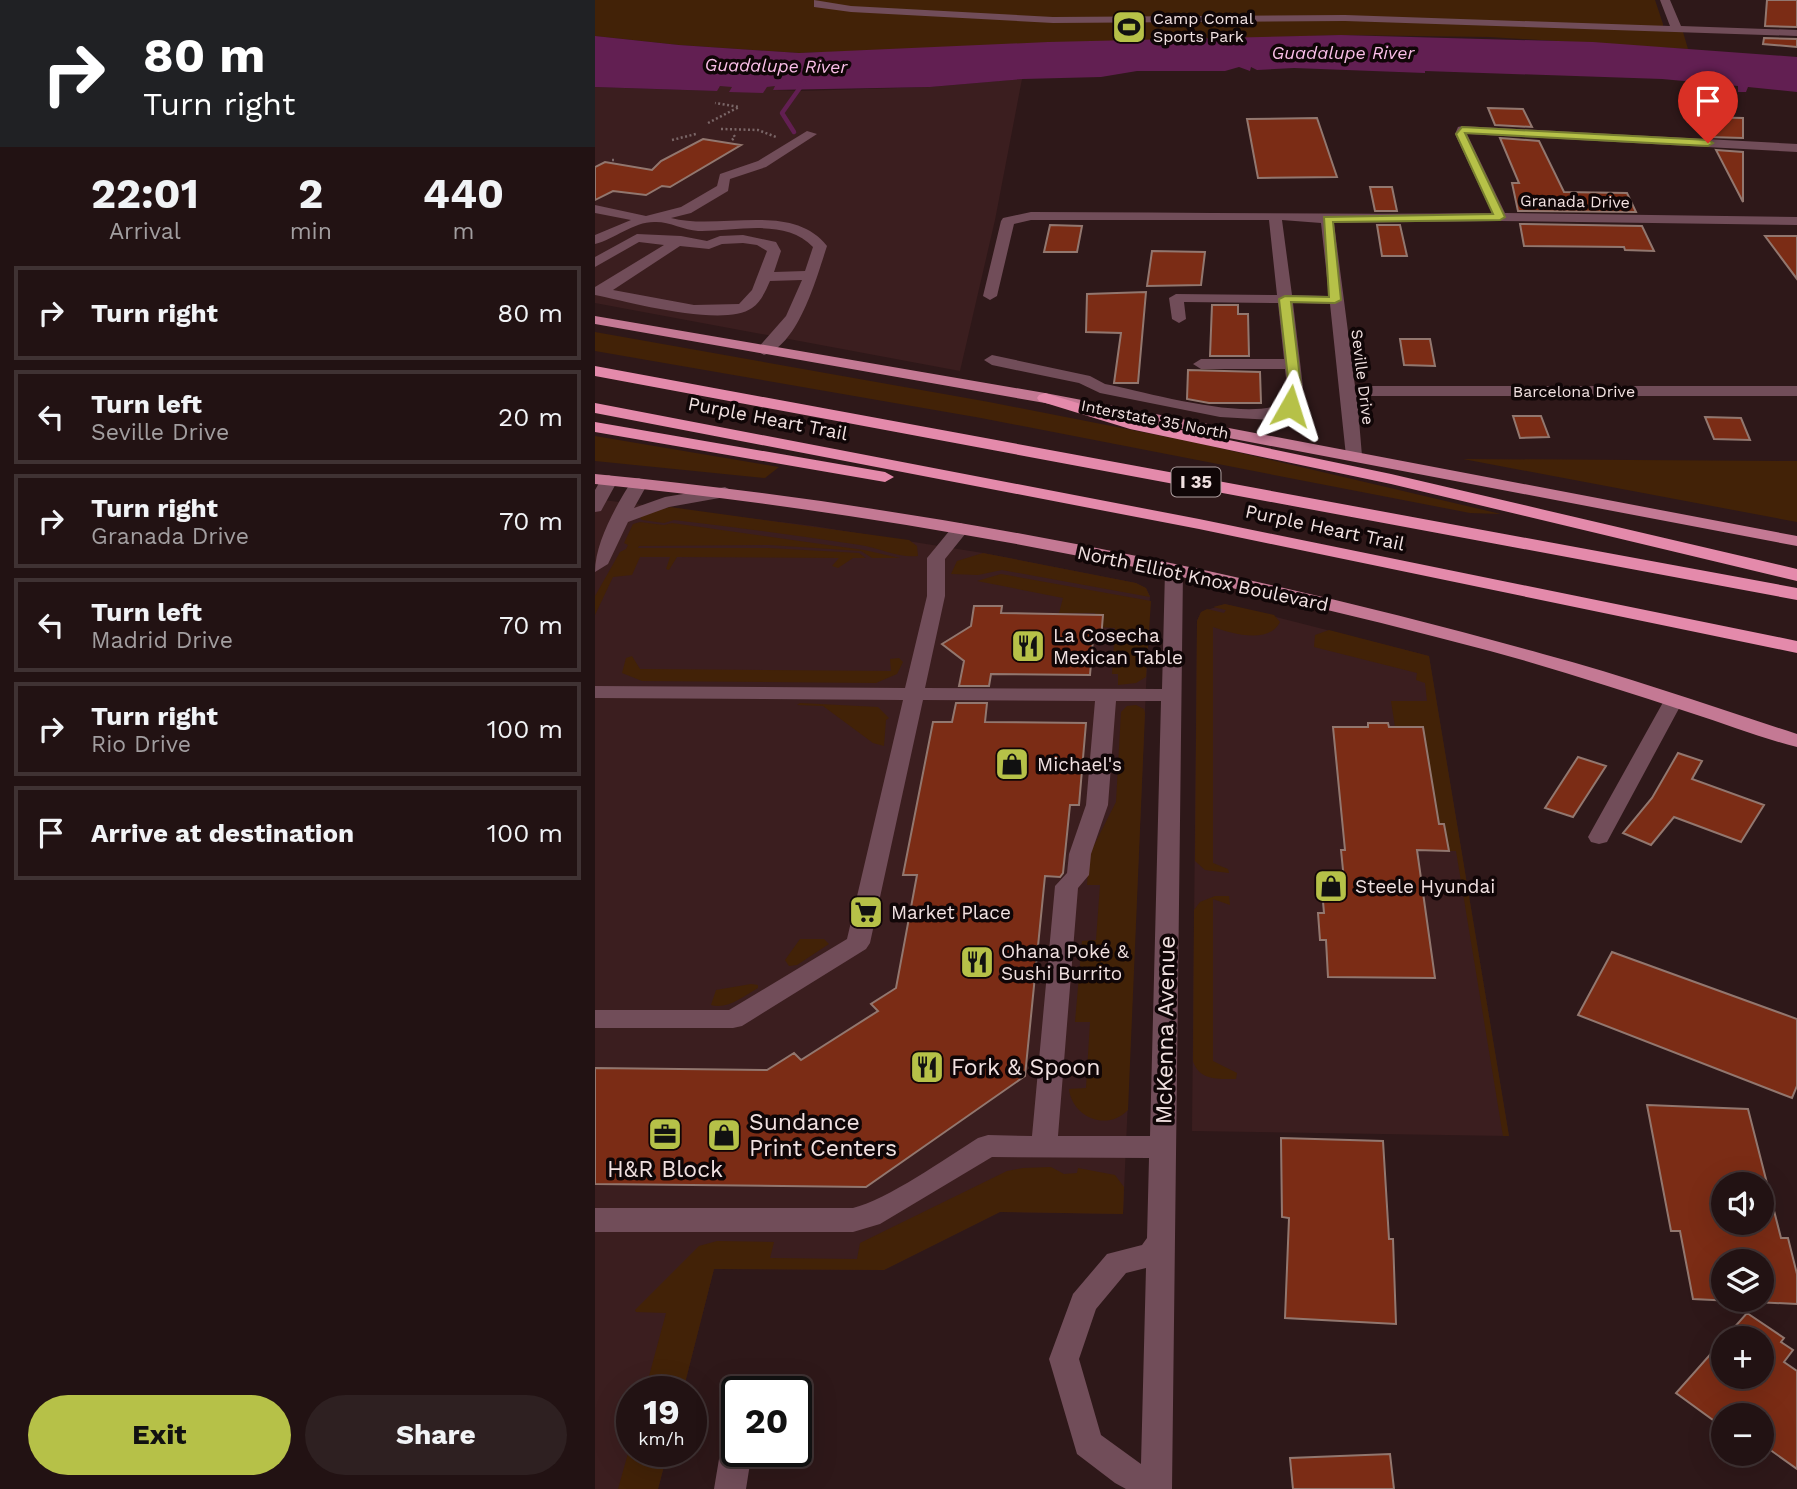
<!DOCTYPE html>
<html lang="en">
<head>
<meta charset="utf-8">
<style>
	:root { --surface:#221213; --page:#2e2021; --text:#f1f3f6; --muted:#a29ea0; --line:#3f3233; --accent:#b6c148 }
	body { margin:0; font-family:"Work Sans",sans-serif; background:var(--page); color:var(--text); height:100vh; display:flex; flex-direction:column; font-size:26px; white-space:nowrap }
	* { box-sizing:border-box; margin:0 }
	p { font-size:23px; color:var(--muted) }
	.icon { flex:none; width:38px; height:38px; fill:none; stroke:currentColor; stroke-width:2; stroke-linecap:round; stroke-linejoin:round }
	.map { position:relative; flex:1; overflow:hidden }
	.details { display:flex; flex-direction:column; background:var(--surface); width:595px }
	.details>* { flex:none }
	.top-card { background:#202124; color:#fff; overflow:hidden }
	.buttons { position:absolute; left:1116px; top:1172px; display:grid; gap:14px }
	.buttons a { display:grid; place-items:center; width:63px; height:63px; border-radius:50%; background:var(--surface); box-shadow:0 7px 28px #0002,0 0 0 2px var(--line); font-size:35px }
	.speed { position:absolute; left:21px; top:1376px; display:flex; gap:14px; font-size:35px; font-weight:700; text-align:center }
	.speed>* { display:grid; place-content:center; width:91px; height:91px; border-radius:50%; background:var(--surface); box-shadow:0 7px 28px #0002,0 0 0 2px var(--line); line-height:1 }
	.speed small { font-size:18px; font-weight:400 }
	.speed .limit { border:4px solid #111; border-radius:10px; background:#fff; color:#111 }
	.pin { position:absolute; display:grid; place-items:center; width:60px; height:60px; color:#fff; margin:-72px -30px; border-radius:50% 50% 50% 0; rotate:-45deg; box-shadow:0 0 7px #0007 }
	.pin .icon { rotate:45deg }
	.me { position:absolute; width:77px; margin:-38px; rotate:6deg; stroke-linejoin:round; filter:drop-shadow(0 0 5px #0008) }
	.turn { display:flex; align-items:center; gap:24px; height:147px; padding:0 28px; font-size:32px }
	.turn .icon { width:91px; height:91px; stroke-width:2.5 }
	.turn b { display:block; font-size:49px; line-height:60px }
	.eta { display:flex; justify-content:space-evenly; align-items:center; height:119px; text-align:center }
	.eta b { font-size:42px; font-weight:700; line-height:49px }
	.cta { display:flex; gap:14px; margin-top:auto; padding:14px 28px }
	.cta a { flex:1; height:80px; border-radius:42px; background:var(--accent); color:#111; font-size:28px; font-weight:700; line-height:80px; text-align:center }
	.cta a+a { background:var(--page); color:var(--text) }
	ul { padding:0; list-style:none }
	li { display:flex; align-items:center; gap:21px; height:94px; margin:0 14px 10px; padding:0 14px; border:4px solid var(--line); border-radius:0px }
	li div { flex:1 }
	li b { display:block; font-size:26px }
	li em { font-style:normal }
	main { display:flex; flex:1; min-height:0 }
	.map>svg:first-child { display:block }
</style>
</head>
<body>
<main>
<section class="details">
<div class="top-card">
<div class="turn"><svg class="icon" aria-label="right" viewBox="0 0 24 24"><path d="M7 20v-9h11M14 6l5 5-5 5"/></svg><div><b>80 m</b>Turn right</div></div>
</div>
<div class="eta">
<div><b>22:01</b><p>Arrival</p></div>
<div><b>2</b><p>min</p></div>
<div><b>440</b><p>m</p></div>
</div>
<ul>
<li><svg class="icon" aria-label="right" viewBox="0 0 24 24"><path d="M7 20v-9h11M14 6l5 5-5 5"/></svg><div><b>Turn right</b></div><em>80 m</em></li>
<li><svg class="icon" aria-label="left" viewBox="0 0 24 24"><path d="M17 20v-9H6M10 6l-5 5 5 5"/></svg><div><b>Turn left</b><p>Seville Drive</p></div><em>20 m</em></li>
<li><svg class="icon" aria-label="right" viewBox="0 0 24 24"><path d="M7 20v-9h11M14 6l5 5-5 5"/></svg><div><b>Turn right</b><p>Granada Drive</p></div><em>70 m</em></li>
<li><svg class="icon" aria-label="left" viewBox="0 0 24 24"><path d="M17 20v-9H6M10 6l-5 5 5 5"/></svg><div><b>Turn left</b><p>Madrid Drive</p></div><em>70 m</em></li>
<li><svg class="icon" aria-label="right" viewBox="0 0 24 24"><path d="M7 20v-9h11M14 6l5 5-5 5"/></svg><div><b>Turn right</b><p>Rio Drive</p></div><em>100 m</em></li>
<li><svg class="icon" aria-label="arrive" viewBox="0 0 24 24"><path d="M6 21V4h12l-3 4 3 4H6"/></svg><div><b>Arrive at destination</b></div><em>100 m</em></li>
</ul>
<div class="cta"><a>Exit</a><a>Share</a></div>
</section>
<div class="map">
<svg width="1202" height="1489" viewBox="0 0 1202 1489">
	<rect width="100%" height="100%" fill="#2e1819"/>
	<path fill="#3b1e1f" d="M427 79 400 220 365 371 0 303V87L121 91 125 86H134L138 87 135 91 177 86H181L178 90 205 91 335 87Z
		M0 499 218 526 388 553 541 583 551 588 555 596 528 1214 405 1212 289 1270 119 1269 88 1391H37V1451H73L63 1489H0Z
		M630 604 834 656 914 1136 597 1131 602 621 606 612Z"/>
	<path fill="#422207" d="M0 0H1060L1068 24V31L1088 32 1093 49 894 37 746 35 204 53 84 45 0 36Z
		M0 332 394 402 603 443 906 514 875 513 386 418 0 351Z
		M0 436 184 467 170 478 0 461Z
		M868 459 1202 461V522Z
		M75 507 314 540 322 546 323 556C303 558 285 548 265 545 203 536 141 527 79 520L69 523 47 520 43 516Z
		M45 522 69 525 77 523 269 550 305 558H277L266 551 174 545 44 546 43 548H173L264 553 271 558H258L243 568 237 566 244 558 82 557 74 570 71 569 75 557H45L37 575 18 577 0 615V596L25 552 31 549 33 545 29 543 38 524Z
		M388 553 541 583 551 588 555 597 407 570 383 575 356 574 362 561Z
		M406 574 556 601 551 677 541 683 523 685V674H517L520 628 499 627 500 613H464L468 598 382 581Z
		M630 604 679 615 685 622C674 645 635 633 618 627V863L633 869 634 873 610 870 600 861 602 621 606 612 612 609 629 613 631 610 618 607Z
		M734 630 834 656 914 1136H908L861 851H854L849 824H844L828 728 800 727 796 701H832L830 683 821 680 822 673 719 647 720 635Z
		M37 656 45 669 296 671 295 659 304 658 308 662 302 674 281 683 47 681 27 673 31 658Z
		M205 703 283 707 294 718 291 720 289 746 278 743 228 706 202 705Z
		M541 705 549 709 550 713 533 1110C512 1132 477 1117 474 1089L491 1088 495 1022H480L487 941 501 940 505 885H492L494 855 521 802 526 712 532 706Z
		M620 896H634L635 905 618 899V1061L642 1073 641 1079C624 1079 604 1081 598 1061L599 910 605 902Z
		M205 939H229L234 944 202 965 194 966 190 960Z
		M156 984 163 985V988C149 996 132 1010 116 1005L121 990Z
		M456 1167 469 1174 482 1173 483 1168 520 1175 529 1187 528 1214 405 1212 289 1270 119 1269 88 1391H50L71 1313 41 1312 40 1310 104 1246 122 1241 179 1242 175 1258 262 1259 265 1243 412 1171 428 1168Z
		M37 1439V1451H73L63 1489H23Z"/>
	<path fill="#621f52" d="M746 35 998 42 1202 57V92L1153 87 1151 92H1143V86L1067 79 830 71V73L699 68 662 70 656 67 655 71 644 67 630 71H542L506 77 428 79 335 87 178 90 180 86 172 87 168 93 134 92 137 87 125 86 122 91 0 87V36L84 45 204 53 453 42Z"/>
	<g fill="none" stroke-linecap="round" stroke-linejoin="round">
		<path stroke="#621f52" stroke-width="4.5" d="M199 132 187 113 209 82"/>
	</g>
	<path fill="#7b2c15" stroke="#92776f" stroke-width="2" fill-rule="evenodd" d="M1172 0H1202V27L1170 26Z
		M1169 38 1202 39V47L1168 44Z
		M893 108 928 109 937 127 900 125Z
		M1103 117 1148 118V138L1113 137Z
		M722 118 742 177 663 178 652 119Z
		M905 138 944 141 969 192 1032 193 1041 212 923 211 917 183H924Z
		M108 139 146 145 75 187 67 186 51 195 18 191 0 200V167L10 162 57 170 66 161Z
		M1121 150 1148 152V202Z
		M775 187H797L802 211H780Z
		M925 224 1047 226 1059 251 1030 250 1029 247 929 246Z
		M455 225 487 226 482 252H449Z
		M782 225H805L812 256H787Z
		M1170 236H1202V279Z
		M557 251 610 252 606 285 552 286Z
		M551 292 543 383H519L526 333 491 332 492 294Z
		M617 305H643V314H653L654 356H615Z
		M805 339H835L840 366 809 365Z
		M593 370 665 372 666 403H614L592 399Z
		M918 416H946L954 437 925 438Z
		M1110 417 1146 418 1155 440 1119 439Z
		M379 606H407L406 613 508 615 506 639H498L495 675 396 674 394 686H364L369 661 347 644 376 626Z
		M361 703H392L390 722 491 723 484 805H475L468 873 465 877 450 876 430 1076 271 1187 0 1184V1068L172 1070 199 1053 206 1060 283 1011 276 1004 301 988 322 875H308L338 722H357Z
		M773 723H793L794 727H828L844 824H849L854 851 822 850 840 978 733 977 731 940H725L723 913H729L727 890H750L746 850H750L738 727H773Z
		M1083 753 1107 761 1097 779 1169 805 1146 842 1079 817 1056 845 1028 833 1057 798Z
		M983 757 1011 766 978 817 950 808Z
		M1017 952 1202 1019V1086L1197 1098 983 1015Z
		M1052 1105 1153 1109 1186 1238H1193L1202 1274V1304L1098 1299 1085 1231H1076ZM1129 1185H1167V1223H1129ZM1129 1262H1167V1300H1129Z
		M686 1138 788 1141 794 1239H798L801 1324 690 1318 694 1218 687 1217Z
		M1152 1313 1189 1338 1186 1342 1198 1350 1189 1362 1202 1371V1469L1167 1444V1416L1129 1415V1428L1081 1393 1129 1339V1377H1167V1339H1129Z
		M795 1454 799 1489H698L695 1458Z"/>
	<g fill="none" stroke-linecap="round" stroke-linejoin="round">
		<path stroke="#7a6667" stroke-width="2.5" stroke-dasharray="2 2.5" stroke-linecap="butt" d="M113 123 144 107 120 103
			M126 129 163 130 181 137
			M77 140 101 134
			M137 140 140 137 138 134
			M17 160H21"/>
		<path fill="#714d59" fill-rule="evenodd" d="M219 0 256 6 458 17 750 15 1075 26 1065 0H1075L1086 26 1202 30V36L750 21 458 23 256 12 219 7Z
			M867 126 1202 144V152L872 134 910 213 1202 217V225L905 221 739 223 760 386H1202V396H762L767 456 759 461 751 456 735 304 698 303 708 387 701 409 678 420 625 417 505 393 484 383 397 365 389 360 397 355 495 376 510 384C551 392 653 422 688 403L692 387 690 369H606L598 364 606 359H689L683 303 589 302 591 319 584 323 577 319 574 298 581 294 682 295 674 220H436L419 224 402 296 395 300 388 296 406 221 408 218 436 212C590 212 743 215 897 213L860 134 863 127ZM687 220 726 223 734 296 697 295Z
			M212 131 222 134 171 167 135 179 133 191 96 213 76 218C124 231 197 201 232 246 222 276 204 345 169 355L161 350 191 316 207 280 175 281C171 290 166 302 157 308 129 328 34 302 0 295V287L69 245 44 242 0 267V257L42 234 86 236 112 241 125 236 148 235 181 242 186 251 179 272 210 271 218 247C190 217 139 232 103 231 89 230 75 222 61 222 39 221 20 239 0 244V235L36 220 0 213V205L51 216 86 207 122 186 125 174 163 161ZM148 243 162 245 172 251 157 290 144 304 99 305 18 290 85 246 114 249 127 244Z
			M14 475 23 480 6 511 0 512V490L8 476Z
			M44 478 53 483 39 508 70 497 130 487 139 492 130 497 74 507 33 522 13 564 0 572C0 542 22 504 38 479Z
			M366 523 375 528 350 559V596L330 688 567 689 570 571 579 565 588 571 577 1489H531L520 1483 482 1454 454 1359 478 1294 512 1254 547 1245 552 1238 554 1158 397 1157 285 1224 258 1232H0V1208H258C292 1200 351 1158 383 1138L393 1135 437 1136 460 886 472 873 474 854 491 805 500 701 328 700 275 943 271 949 147 1026 138 1028H0V1010H134L252 939 308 700 0 698V686L310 688 332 596V558L360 524ZM521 701H566L555 1136H463L483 888 494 875 496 854 513 805ZM551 1268 546 1464 506 1435 484 1359 501 1309 531 1273Z
			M1078 695 1085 697 1088 701 1012 842 1004 844 996 842 993 837 1071 697Z
			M142 1433V1451H157L151 1489H119L126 1447 131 1437Z"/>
		<path fill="#c47994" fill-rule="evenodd" d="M0 316 450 393 1202 536V546L450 403 0 324Z
			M0 474C319 505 639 568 948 654 1034 677 1118 707 1202 734V747C1166 738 1131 724 1096 713 1029 691 962 669 895 651 601 573 302 514 0 484Z"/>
		<path fill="#e48aab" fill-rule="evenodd" d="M0 366 1202 588V600L0 376Z
			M450 393 538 420 796 474 1202 569V581L796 484 535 429 444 401 442 398 444 395Z
			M0 403 604 519 1202 641V653L604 529 0 413Z
			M0 422 290 472 299 477 290 482 0 432Z"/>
	</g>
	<path fill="#b6c148" stroke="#767d2f" stroke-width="2" d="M867 127 1113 140 1118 143 1113 146 870 133 910 217 905 220 738 222 746 300 740 303 696 302 706 387 699 409H691L689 406 694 387 684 299 690 296 734 297 729 217 898 214 861 134Z"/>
	<defs>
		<g id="stadium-square" transform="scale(1.75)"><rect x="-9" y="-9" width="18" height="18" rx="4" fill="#b6c148" stroke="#100607"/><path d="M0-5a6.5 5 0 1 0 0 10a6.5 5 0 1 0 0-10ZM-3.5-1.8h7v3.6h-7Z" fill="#111"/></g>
		<g id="restaurant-square" transform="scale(1.75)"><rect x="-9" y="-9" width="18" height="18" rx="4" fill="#b6c148" stroke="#100607"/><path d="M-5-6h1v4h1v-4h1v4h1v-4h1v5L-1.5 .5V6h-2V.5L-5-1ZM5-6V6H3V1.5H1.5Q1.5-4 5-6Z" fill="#111"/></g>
		<g id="shop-square" transform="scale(1.75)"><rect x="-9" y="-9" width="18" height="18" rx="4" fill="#b6c148" stroke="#100607"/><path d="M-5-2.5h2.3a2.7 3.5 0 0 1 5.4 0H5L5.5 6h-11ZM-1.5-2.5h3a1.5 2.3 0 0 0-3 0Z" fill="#111"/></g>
		<g id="supermarket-square" transform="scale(1.75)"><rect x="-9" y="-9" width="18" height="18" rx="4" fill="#b6c148" stroke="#100607"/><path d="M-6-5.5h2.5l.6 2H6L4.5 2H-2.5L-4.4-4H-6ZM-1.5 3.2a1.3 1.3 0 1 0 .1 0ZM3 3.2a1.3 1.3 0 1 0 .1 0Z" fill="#111"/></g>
		<g id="office-square" transform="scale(1.75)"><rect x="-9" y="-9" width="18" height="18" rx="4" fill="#b6c148" stroke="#100607"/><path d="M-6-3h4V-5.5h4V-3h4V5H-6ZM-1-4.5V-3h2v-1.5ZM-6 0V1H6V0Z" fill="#111"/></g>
	</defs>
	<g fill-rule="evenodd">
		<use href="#stadium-square" x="534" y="27"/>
		<use href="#restaurant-square" x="433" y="646"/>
		<use href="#shop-square" x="417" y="764"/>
		<use href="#shop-square" x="736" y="886"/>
		<use href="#supermarket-square" x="271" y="912"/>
		<use href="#restaurant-square" x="382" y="962"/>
		<use href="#restaurant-square" x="332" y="1067"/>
		<use href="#office-square" x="70" y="1134"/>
		<use href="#shop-square" x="129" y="1135"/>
	</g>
	<g text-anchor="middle" stroke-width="7" stroke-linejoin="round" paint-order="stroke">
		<g font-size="16" fill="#f1e1e1" stroke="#100607" text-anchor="start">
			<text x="558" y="24">Camp Comal<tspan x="558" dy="18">Sports Park</tspan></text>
		</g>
		<g font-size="16" fill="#f1e1e1" stroke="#100607">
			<text transform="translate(980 201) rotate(1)" y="6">Granada Drive</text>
			<text transform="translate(768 377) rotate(83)" y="6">Seville Drive</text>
			<text x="979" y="397">Barcelona Drive</text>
			<text transform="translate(560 419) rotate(11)" y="6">Interstate 35 North</text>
		</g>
		<g font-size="18" font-style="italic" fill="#fabee8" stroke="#100607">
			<text x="748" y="59">Guadalupe River</text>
			<text transform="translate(181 66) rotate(1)" y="6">Guadalupe River</text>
		</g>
		<rect fill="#100607" stroke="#ae9fa0" stroke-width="2" x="576.5" y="467.5" width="49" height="29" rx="5"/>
		<g font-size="18" font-weight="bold" fill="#f1e1e1">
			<text x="601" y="488">I 35</text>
		</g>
		<g font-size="19" fill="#f1e1e1" stroke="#100607">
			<text transform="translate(173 418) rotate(11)" y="7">Purple Heart Trail</text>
			<text transform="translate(730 527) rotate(12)" y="7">Purple Heart Trail</text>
			<text transform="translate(608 578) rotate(12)" y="7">North Elliot Knox Boulevard</text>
		</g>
		<g font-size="19" fill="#f1e1e1" stroke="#100607" text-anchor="start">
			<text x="458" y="642">La Cosecha<tspan x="458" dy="22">Mexican Table</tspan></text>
			<text x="442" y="771">Michael's</text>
			<text x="760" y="893">Steele Hyundai</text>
			<text x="296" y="919">Market Place</text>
			<text x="406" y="958">Ohana Poké &amp;<tspan x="406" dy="22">Sushi Burrito</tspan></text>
		</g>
		<g font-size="23" fill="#f1e1e1" stroke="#100607">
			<text transform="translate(570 1030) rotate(-89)" y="8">McKenna Avenue</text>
		</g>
		<g font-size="23" fill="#f1e1e1" stroke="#100607" text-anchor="start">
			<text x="356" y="1075">Fork &amp; Spoon</text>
			<text x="154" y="1130">Sundance<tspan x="154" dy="26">Print Centers</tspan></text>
			<text x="70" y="1177" text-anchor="middle">H&amp;R Block</text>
		</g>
	</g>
</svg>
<div class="buttons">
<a><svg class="icon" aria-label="sound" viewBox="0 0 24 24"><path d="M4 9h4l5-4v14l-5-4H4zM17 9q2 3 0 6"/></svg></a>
<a><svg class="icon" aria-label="layers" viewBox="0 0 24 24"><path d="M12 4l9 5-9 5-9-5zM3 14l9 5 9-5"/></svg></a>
<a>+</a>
<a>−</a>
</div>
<div class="speed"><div>19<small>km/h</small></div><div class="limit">20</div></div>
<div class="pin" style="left:1113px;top:143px;background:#d93025"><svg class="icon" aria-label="arrive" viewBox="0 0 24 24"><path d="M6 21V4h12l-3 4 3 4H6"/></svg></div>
<svg class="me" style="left:695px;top:406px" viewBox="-20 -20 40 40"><path d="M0-17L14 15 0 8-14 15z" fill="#b6c148" stroke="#fff" stroke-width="4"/></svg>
</div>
</main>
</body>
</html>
